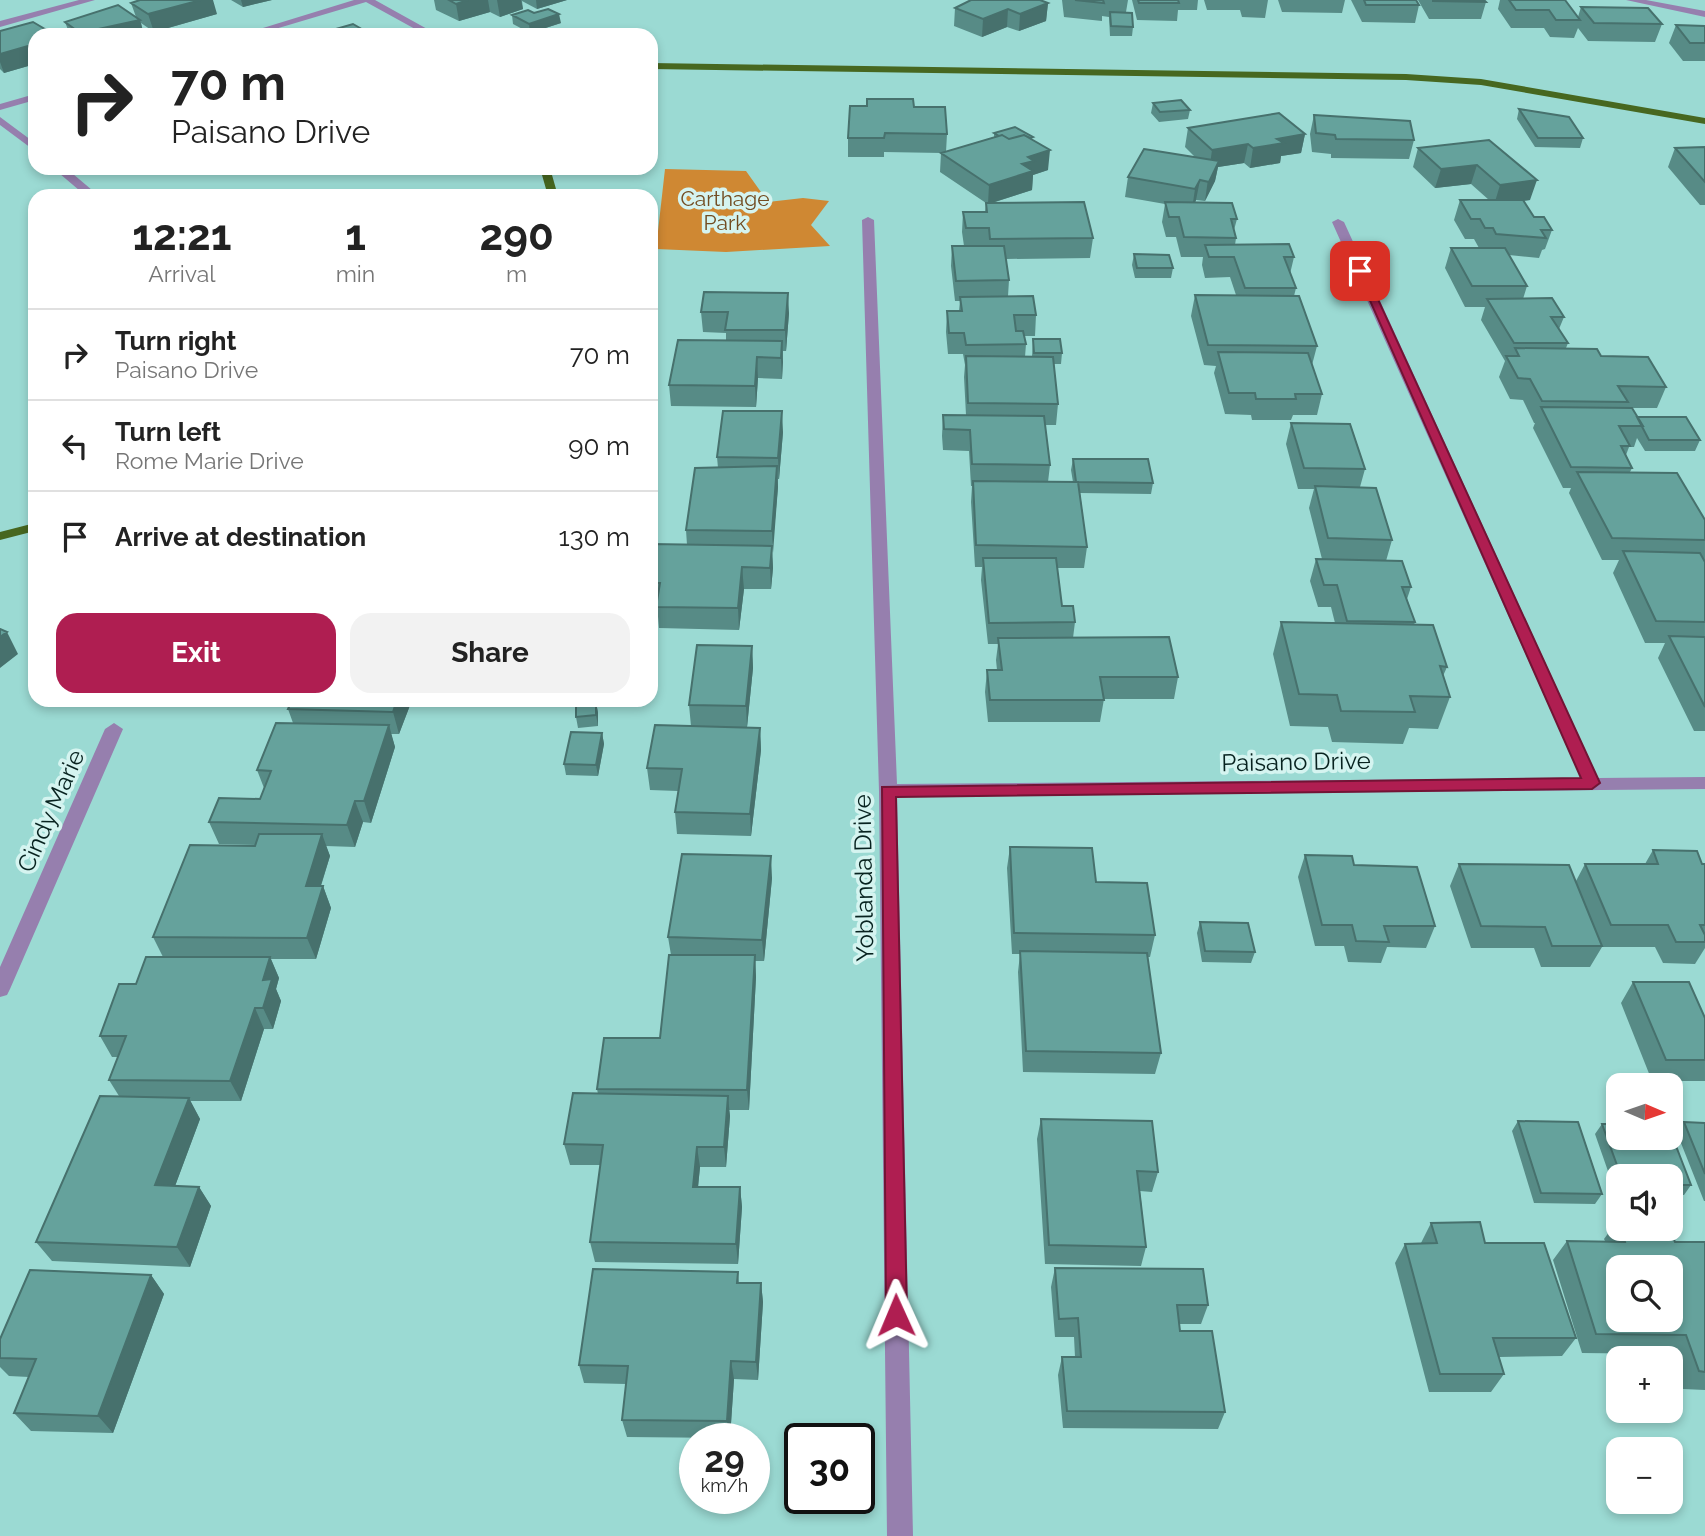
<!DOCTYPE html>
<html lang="en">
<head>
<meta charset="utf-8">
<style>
	:root { --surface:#fff; --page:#f2f2f2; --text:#222; --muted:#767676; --line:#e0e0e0; --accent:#af1e51 }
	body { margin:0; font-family:Raleway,sans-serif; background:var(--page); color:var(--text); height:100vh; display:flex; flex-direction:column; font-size:26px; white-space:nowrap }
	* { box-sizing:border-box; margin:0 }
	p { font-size:23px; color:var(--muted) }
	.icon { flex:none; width:38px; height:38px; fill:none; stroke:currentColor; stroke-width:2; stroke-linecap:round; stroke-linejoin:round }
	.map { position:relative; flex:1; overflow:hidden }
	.sheet { position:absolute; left:28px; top:189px; width:630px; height:518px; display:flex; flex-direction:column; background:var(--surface); border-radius:21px; box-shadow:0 4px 10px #0003 }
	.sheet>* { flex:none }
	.hud { position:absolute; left:28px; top:28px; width:630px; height:147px; border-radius:21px; box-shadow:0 4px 10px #0003; background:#fff; color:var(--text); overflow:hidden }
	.needle { width:46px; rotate:92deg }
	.buttons { position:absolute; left:1606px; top:1073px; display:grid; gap:14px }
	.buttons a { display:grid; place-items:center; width:77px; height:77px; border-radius:14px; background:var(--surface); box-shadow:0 4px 10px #0003; font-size:35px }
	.speed { position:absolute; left:679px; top:1423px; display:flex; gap:14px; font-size:35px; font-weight:700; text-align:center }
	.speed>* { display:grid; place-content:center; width:91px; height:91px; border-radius:50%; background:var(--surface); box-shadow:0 4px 10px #0003; line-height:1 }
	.speed small { font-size:18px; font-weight:400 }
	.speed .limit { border:4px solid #111; border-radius:10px; background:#fff; color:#111 }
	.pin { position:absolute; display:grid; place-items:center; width:60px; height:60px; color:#fff; margin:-30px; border-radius:14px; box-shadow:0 4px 10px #0006 }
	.me { position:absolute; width:77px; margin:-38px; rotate:359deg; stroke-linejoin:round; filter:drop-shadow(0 0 5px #0008) }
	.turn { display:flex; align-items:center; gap:24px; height:147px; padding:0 28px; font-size:32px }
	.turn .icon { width:91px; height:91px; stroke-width:2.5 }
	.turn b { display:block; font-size:49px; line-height:60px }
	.eta { display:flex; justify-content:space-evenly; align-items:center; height:119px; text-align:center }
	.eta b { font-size:42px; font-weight:700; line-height:49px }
	.action { display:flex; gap:14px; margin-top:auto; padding:14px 28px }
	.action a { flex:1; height:80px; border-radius:21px; background:var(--accent); color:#fff; font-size:28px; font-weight:700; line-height:80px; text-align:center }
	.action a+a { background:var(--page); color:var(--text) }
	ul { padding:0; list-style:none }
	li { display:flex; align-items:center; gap:21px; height:91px; padding:0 28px; border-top:2px solid var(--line) }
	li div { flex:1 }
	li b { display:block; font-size:26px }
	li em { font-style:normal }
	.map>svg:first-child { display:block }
</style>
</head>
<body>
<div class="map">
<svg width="1705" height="1536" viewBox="0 0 1705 1536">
	<rect width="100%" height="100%" fill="#9bdad3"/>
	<path fill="#cf8833" d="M665 169 746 171 768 202 803 198 829 201 811 225 830 246 726 252 656 249Z"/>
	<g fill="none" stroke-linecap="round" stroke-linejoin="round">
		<path fill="#476720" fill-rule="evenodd" d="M651 63 1406 74 1481 79 1705 118V124L1481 85 1406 80 651 69Z
			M540 168H550L558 196H548Z
			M35 523V531L0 540V532Z"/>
		<path fill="#967fae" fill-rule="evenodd" d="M79 0H95L0 27V21Z
			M354 0H375L438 35H426L366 2 255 35H240Z
			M1626 0H1646L1705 11V17Z
			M35 94V100L0 110V104Z
			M0 117 35 143V151L0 125Z
			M53 168H66L99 196H86Z
			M868 217 874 220 897 784 1581 778 1332 222 1338 219 1344 222 1598 778 1705 777V789L897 797 913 1536H887L879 791 862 220Z
			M114 723 123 729 10 989 7 995 0 997V967L105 729Z"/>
	</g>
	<path fill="#578b86" d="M231 0H272L243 7Z
		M434 0H567L537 9 522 1 523 9 500 17 490 12 459 21 436 10Z
		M1062 0H1128L1126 12 1133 27 1132 36H1110L1109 17 1102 16V21L1064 17Z
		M1132 0H1198L1197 10H1178L1177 21 1137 20Z
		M1204 0H1268L1265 18 1242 17 1240 10H1207Z
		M1278 0H1345L1342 13 1282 12Z
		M1351 0H1416L1419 5 1415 23 1362 22Z
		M1418 0H1484L1486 2 1481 19H1429Z
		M1500 0H1565L1578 17 1581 7 1662 24 1655 42 1588 41 1578 28 1574 38 1550 37 1544 28H1511L1498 9Z
		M131 3 217 14 154 32 141 23 144 35H70L65 22 136 17Z
		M1048 3 1046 21 1019 31 1007 27 982 37 954 26 955 8Z
		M534 13 561 23 530 33 513 24 512 15Z
		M1676 25 1705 26V61H1683L1669 43Z
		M0 31 35 35V64L4 73 0 69Z
		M1153 103 1190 110 1188 119 1159 122 1151 113Z
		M914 107 947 134 946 152 994 137V133L1033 140 1048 170 1033 175 1032 190 992 203 1093 238 1090 258 1006 259 1009 280 1008 296 1036 315 1035 336H1024L1026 344 1025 357H1032L1033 339 1062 353 1061 364H1054L1058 404 1056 425H1045L1050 465 1048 482H1073L1071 470 1073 459 1153 483 1151 494 1080 493 1087 547 1084 568H1057L1062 606 1075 622 1073 638 1178 677 1174 699H1104L1100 722H988L985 692 987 670H997L996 660 998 644H988L981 580 982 567H975L971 502 972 486H971L969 451 943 450 942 436 943 415H966L964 377 965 365 963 354H948L946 332 947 311H959L960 301H955L951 266 952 246H964L962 232 963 212H985L986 203 940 172 941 153H942L884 152V157H848V138Z
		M1519 109 1583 138 1580 148 1535 147 1517 119Z
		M1314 115 1414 140 1409 159 1331 158V154L1312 152 1310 134Z
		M1188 128 1305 134 1301 153 1281 156 1280 163 1250 168 1244 163 1218 167 1215 181 1205 201 1196 200 1195 203 1237 219 1234 230 1236 238 1235 245 1294 257 1290 274 1296 288 1294 296 1317 346 1312 365 1322 394 1317 415H1293L1291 420H1252L1251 415 1225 414 1214 373 1216 366 1204 365 1191 316 1195 295H1236L1230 277 1205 278 1202 265 1203 257H1181L1176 237H1166L1162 222 1165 204 1125 197 1128 177 1196 158 1185 147Z
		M1489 140 1530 200 1523 201 1534 217 1552 230 1545 249 1542 250 1539 258 1509 255 1527 286 1523 299 1564 317 1559 329 1568 343 1566 348 1601 356 1666 387 1657 408H1626L1637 417 1700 440 1695 451H1645L1637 438 1634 447H1629L1626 455 1632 468 1630 472 1705 520V731H1694L1658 658 1665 643H1645L1613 573 1619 560H1602L1569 493 1571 488H1563L1533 428 1535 423H1534L1523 400 1510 399 1499 377 1505 361 1481 320 1485 307H1465L1445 268 1451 248H1479L1474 239H1465L1454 220 1460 200H1489L1471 184 1435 188 1413 167 1418 148Z
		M1705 147V205H1700L1668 167 1675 148Z
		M1134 254 1173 268 1171 278H1135L1132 265Z
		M701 312 789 313 786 351H783L782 379 758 378 756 407 671 406 669 385 726 340V333L703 332Z
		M1291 423 1365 469 1360 487 1392 540 1386 561 1411 587 1407 599 1415 622 1414 625 1447 667 1443 676 1450 697 1438 729 1409 728 1403 744 1332 742 1328 727 1290 726 1273 654 1281 622 1335 623 1331 607H1318L1310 581 1316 559H1322L1309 508 1314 489H1298L1286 444Z
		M783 432 779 479H778V487L772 553 773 568 771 589H744L739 630 659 628 657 605H651V544L687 545 686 530 718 468 717 457Z
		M752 646 753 668 747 727 760 728 761 750 751 836 677 834 675 812 678 791 650 790 647 768 691 726 689 705Z
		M412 700 399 734H391L395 747 371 823 363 822 355 847 326 846 330 856 321 886H323L331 908 316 959H271L279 978 276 989 281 1001 273 1029H264L241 1101H190L200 1119 175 1186 199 1187 211 1206 190 1267 52 1261 36 1242 119 1096 109 1080 118 1057H112L100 1036 136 984 163 957 153 937 255 846 256 845 219 844 209 822 260 799 264 788 257 770 293 723 288 709Z
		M596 702 598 713V726L578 728 576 717Z
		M602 733 604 744 598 776 566 775 564 764Z
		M1010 847 1096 882 1155 935 1150 957H1147L1161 1053 1155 1074 1023 1072 1018 972 1020 954H1012L1007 868Z
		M1653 850 1705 864V948L1695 964 1663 963 1655 947H1602L1590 967H1541L1534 948H1471L1450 886 1459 864 1576 881 1585 864H1645Z
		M1305 855 1354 865 1435 926 1426 948 1387 947 1381 963 1348 962 1344 946H1315L1298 877Z
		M772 878 764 961H755L756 977 749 1110H729L730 1116 726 1167H700L698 1187H740L742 1207 738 1264 595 1262 590 1242 601 1165H570L564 1144 598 1094 597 1089 660 1038 671 955 668 937Z
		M1200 922 1255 952 1251 963 1202 962 1197 933Z
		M1633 982 1705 1018V1081H1652L1621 1003Z
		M1041 1119 1158 1172 1152 1192 1140 1191 1146 1247 1141 1266 1045 1264 1037 1139Z
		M1518 1121 1602 1194 1595 1204 1534 1203 1512 1131Z
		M1684 1122 1705 1123V1201H1704L1677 1133Z
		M1602 1124 1691 1185 1684 1195H1671V1176H1619V1194H1616L1595 1134Z
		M1618 1220 1619 1228H1669L1675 1242H1705V1390L1683 1389 1670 1354 1582 1353 1553 1260 1567 1241H1605L1604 1239Z
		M1431 1223 1485 1243 1576 1338 1562 1356 1499 1357 1504 1374 1491 1392H1429L1395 1263 1405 1244 1421 1243Z
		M1055 1268 1208 1305 1201 1324H1180V1331L1225 1412 1218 1429 1063 1428 1058 1375 1062 1357H1075L1074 1337H1055L1051 1287Z
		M738 1272 739 1283H761L763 1302 758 1380 734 1379 730 1438 627 1437 622 1420 626 1384 584 1383 579 1365Z
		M151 1275 164 1294 113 1433 31 1431 14 1413 29 1377 9 1376 0 1367V1339Z"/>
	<path fill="#47716d" d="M201 0H213L217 14 154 32 148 14Z
		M241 0H272L243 7Z
		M468 0H488L490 12 459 21 456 4Z
		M497 0H521L523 9 500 17Z
		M536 0H567L537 9Z
		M1048 3 1046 21 1019 31 1020 14Z
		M1008 9 1007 27 982 37 983 19Z
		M559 14 561 23 530 33 529 24Z
		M140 20 144 35H81L80 33Z
		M35 44V64L4 73 0 62V54Z
		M1305 134 1301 153 1281 156 1280 163 1250 168 1253 148 1277 139Z
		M1248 144 1244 163 1218 167 1215 181 1205 201 1212 150Z
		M1050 150 1048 170 1033 175 1032 190 988 204 989 185 1022 164 1028 157Z
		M1477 165 1471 184 1435 188 1441 169Z
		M1200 180 1196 200 1192 209 1195 189Z
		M1537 180 1530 200 1494 205 1500 185Z
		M788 293 789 313 786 351 785 330Z
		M782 341 783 362 782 379 781 358Z
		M757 357 758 378 756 407 755 386Z
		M782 411 783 432 779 479 778 458Z
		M777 466 778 487 773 553 772 531Z
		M772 546 773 568 771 589 770 568Z
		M742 567 744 589 739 630 738 608Z
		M7 632 18 654 0 668V637Z
		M651 634 653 645 651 656Z
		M752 646 753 668 747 727 746 706Z
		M397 700H412L399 734 393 712Z
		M596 702 598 713V726L596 715Z
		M389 725 395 747 371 823 364 801Z
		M760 728 761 750 751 836 750 814Z
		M602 733 604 744 598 776 596 765Z
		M355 801 363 822 355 847 347 825Z
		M322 834 330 856 314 907 306 886Z
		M771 856 772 878 764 961 762 940Z
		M323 886 331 908 316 959 307 938Z
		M755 955 756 977 749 1110 747 1090Z
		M270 957 279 978 276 989 281 1001 273 1029 263 1008V980Z
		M255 1008 264 1029 241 1101 230 1081Z
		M728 1096 730 1116 726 1167 724 1147Z
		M189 1098 200 1119 168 1205 155 1185Z
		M697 1147 700 1167 696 1207 693 1187Z
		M199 1187 211 1206 190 1267 177 1247Z
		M740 1187 742 1207 738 1264 736 1244Z
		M151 1275 164 1294 113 1433 98 1416Z
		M761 1283 763 1302 758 1380 756 1362Z
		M731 1361 734 1379 730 1438 727 1421Z"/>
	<path fill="#65a29c" stroke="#47716d" stroke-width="2" fill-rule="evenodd" d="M140 0H201L148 14 131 3Z
		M449 0H468L456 4Z
		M971 0H1040L1048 3 1020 14 1008 9 983 19 955 8Z
		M1075 0H1103L1104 3Z
		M1138 0H1178L1179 3H1139Z
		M1364 0H1416L1419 5H1366Z
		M1433 0H1484L1486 2 1433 1Z
		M1509 0H1565L1580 20H1556L1549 10H1516Z
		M118 5 140 20 80 33 65 22Z
		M1581 7 1648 8 1662 24 1594 23Z
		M548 9 559 14 529 24 512 15 528 10 534 13Z
		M1110 12 1132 13 1133 27 1111 26Z
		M33 22 55 35H35V44L0 54V31Z
		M353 24 372 35H315Z
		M1676 25 1705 26V43H1690Z
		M269 30 277 35H253Z
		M867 99H913L914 107H945L947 134 885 133 884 138H848L850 106H867Z
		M1181 100 1190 110 1160 112 1153 103Z
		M1519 109 1569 117 1583 138H1538Z
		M1279 113 1305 134 1277 139 1284 143 1253 148 1248 144 1212 150 1188 128Z
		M1314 115 1410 121 1414 140 1336 139 1335 135 1316 133Z
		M1015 127 1033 137 1030 138 1024 135 1009 139 1002 135 999 136 994 133Z
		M1002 135 1009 139 1024 135 1050 150 1028 157 1034 161 1022 164 1033 171 989 185 941 153Z
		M1489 140 1537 180 1500 185 1477 165 1441 169 1418 148Z
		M1705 147V182L1675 148Z
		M1144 149 1219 161 1209 182 1200 180 1195 189 1128 177Z
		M1460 200H1523L1534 217H1544L1552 230H1541L1546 238 1496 234 1493 228H1485L1480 219H1471Z
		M1084 202 1093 238 990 239 989 228H966L963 212H987L986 203Z
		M1165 202 1232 203 1237 219H1231L1236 238 1184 237 1179 217H1169Z
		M1289 244 1294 257H1284L1296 288H1245L1234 257H1209L1205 245Z
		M952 246H1004L1009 280 956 281Z
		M1451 248H1505L1527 286H1472Z
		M1134 254 1169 255 1173 268H1137Z
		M704 292 788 293 785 330H725L728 312H701Z
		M1195 295 1299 296 1317 346 1208 345Z
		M1033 296 1036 315H1014L1016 331H1023L1026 344 966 345 964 333H949L947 311H962L960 297Z
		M1552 298 1564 317H1551L1568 343H1514L1487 299Z
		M1033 339H1060L1062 353H1034Z
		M678 340 782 341 781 358 757 357 755 386 669 385Z
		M1515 348 1597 349 1601 356 1648 357 1666 387 1618 386 1628 402 1542 401 1530 379 1518 378 1506 356H1519Z
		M1218 352 1308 353 1322 394H1295L1296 399H1256L1255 393H1229Z
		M966 356 1053 357 1058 404 968 403Z
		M1541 407 1632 408 1643 426H1619L1630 446H1621L1632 468 1571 467Z
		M723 411H782L778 458 717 457Z
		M943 415 1044 416 1050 465 972 464 970 430 944 429Z
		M1637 417H1686L1700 440H1649Z
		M1291 423 1350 424 1365 469 1304 468Z
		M1073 459H1148L1153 483 1076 482Z
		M777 466 772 531 686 530 695 468Z
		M1577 472 1677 473 1705 520V540L1612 538Z
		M973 481 1078 482 1087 547 976 545Z
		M1315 486 1376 488 1392 540 1328 538Z
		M651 544 772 546 770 568 742 567 738 608 656 607 660 583H651Z
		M1623 551 1700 553 1705 562V622L1656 621Z
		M983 558H1056L1062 606H1073L1075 622 989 623Z
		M1316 559 1402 561 1411 587H1402L1415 622 1347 621 1337 585H1324Z
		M1281 622 1433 625 1447 667 1440 666 1450 697 1410 696 1415 712 1341 711 1337 695 1299 694Z
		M0 629 7 632 0 637Z
		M1669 636 1705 637V707Z
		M1169 637 1178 677H1100L1104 700H990L987 670H1002L998 638Z
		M697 645 752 646 746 706 689 705Z
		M292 700H397L393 712 288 709Z
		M596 702V715L576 717V703Z
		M276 723 389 725 364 801H355L347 825 209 822 219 798 260 799 271 771 257 770Z
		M655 725 760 728 750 814 675 812 682 769 647 768Z
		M571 732 602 733 596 765 564 764Z
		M259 834H322L306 886H323L307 938 153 937 190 845 255 846Z
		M1010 847 1092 848 1096 882 1147 883 1155 935 1014 933Z
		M1653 850 1697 851 1702 864H1705V925H1700L1705 935V942H1676L1668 925H1611L1585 864H1658Z
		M682 854 771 856 762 940 668 937Z
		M1305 855 1352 856 1354 865 1417 867 1435 926H1384L1389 942 1356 941 1352 925H1322Z
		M1459 864 1569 865 1602 946H1552L1545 927 1481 926Z
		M1200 922 1248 923 1255 952 1205 951Z
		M1020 951 1147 953 1161 1053 1026 1051Z
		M669 955H755L747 1090 597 1089 604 1038H660Z
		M146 957H270L263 980 272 979 263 1008H255L230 1081 109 1080 126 1036H100L119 984H136Z
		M1633 982H1689L1705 1018V1060H1666Z
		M573 1093 728 1096 724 1147H697L693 1187H740L736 1244 590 1242 603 1145 564 1144Z
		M100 1096 189 1098 155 1185 199 1187 177 1247 36 1242Z
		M1041 1119 1152 1121 1158 1172 1137 1171 1146 1247 1049 1245Z
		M1518 1121 1578 1122 1602 1194 1541 1193Z
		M1684 1122 1705 1123V1174Z
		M1602 1124H1619V1138H1671V1133L1691 1185H1671V1176H1621Z
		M1480 1222 1485 1243H1544L1576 1338H1493L1504 1374H1440L1405 1244 1437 1243 1431 1223Z
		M1621 1228H1669L1675 1242H1705V1372L1699 1371 1686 1335 1596 1334 1567 1241 1625 1242ZM1619 1267H1671V1320H1619Z
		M1055 1268 1203 1269 1208 1305H1177L1180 1331H1212L1225 1412 1067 1411 1062 1357H1081L1078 1318 1059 1319Z
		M593 1269 738 1272 737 1283H761L756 1362 731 1361 727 1421 622 1420 628 1366 579 1365Z
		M30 1270 151 1275 98 1416 14 1413 36 1359 0 1358V1339Z"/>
	<path fill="#af1e51" stroke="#721435" stroke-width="2" d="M1356 269 1365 271 1600 783 1592 789 896 797 907 1315 904 1323 896 1326 889 1323 886 1315 882 787 1581 778Z"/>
	<g text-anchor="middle" stroke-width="7" stroke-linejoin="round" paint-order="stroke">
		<g font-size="21" fill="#724c21" stroke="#d5f4f0">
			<text x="725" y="206">Carthage<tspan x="725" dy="24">Park</tspan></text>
		</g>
		<g font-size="24" fill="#07221f" stroke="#d5f4f0">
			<text transform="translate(1296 762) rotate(-1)" y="8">Paisano Drive</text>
			<text transform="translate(51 811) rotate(-66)" y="8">Cindy Marie</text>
			<text transform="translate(864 878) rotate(-91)" y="8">Yoblanda Drive</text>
		</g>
	</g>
</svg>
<div class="buttons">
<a><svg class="needle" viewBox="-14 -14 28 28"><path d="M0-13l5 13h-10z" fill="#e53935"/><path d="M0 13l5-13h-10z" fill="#767676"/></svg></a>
<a><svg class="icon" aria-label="sound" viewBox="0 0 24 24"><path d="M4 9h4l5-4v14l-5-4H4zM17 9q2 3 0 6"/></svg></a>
<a><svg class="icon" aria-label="search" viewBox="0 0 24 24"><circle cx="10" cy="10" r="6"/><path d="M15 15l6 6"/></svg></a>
<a>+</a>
<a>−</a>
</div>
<div class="speed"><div>29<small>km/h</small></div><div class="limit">30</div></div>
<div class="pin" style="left:1360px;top:271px;background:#d93025"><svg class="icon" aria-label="arrive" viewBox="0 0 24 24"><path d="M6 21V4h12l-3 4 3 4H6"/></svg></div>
<svg class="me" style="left:896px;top:1315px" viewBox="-20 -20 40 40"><path d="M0-17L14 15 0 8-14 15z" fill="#af1e51" stroke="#fff" stroke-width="4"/></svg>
<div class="hud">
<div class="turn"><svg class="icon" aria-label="right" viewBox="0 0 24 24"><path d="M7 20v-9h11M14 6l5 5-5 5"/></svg><div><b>70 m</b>Paisano Drive</div></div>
</div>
<section class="sheet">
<div class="eta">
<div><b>12:21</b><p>Arrival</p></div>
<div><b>1</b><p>min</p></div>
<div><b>290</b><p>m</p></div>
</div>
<ul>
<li><svg class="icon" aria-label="right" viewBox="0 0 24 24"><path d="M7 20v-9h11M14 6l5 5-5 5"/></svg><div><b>Turn right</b><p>Paisano Drive</p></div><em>70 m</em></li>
<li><svg class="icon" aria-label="left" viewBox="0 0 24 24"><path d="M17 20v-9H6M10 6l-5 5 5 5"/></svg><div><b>Turn left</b><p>Rome Marie Drive</p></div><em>90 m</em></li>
<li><svg class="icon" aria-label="arrive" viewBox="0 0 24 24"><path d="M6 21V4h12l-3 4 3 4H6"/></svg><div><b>Arrive at destination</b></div><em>130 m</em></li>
</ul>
<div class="action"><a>Exit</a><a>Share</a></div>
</section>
</div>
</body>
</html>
